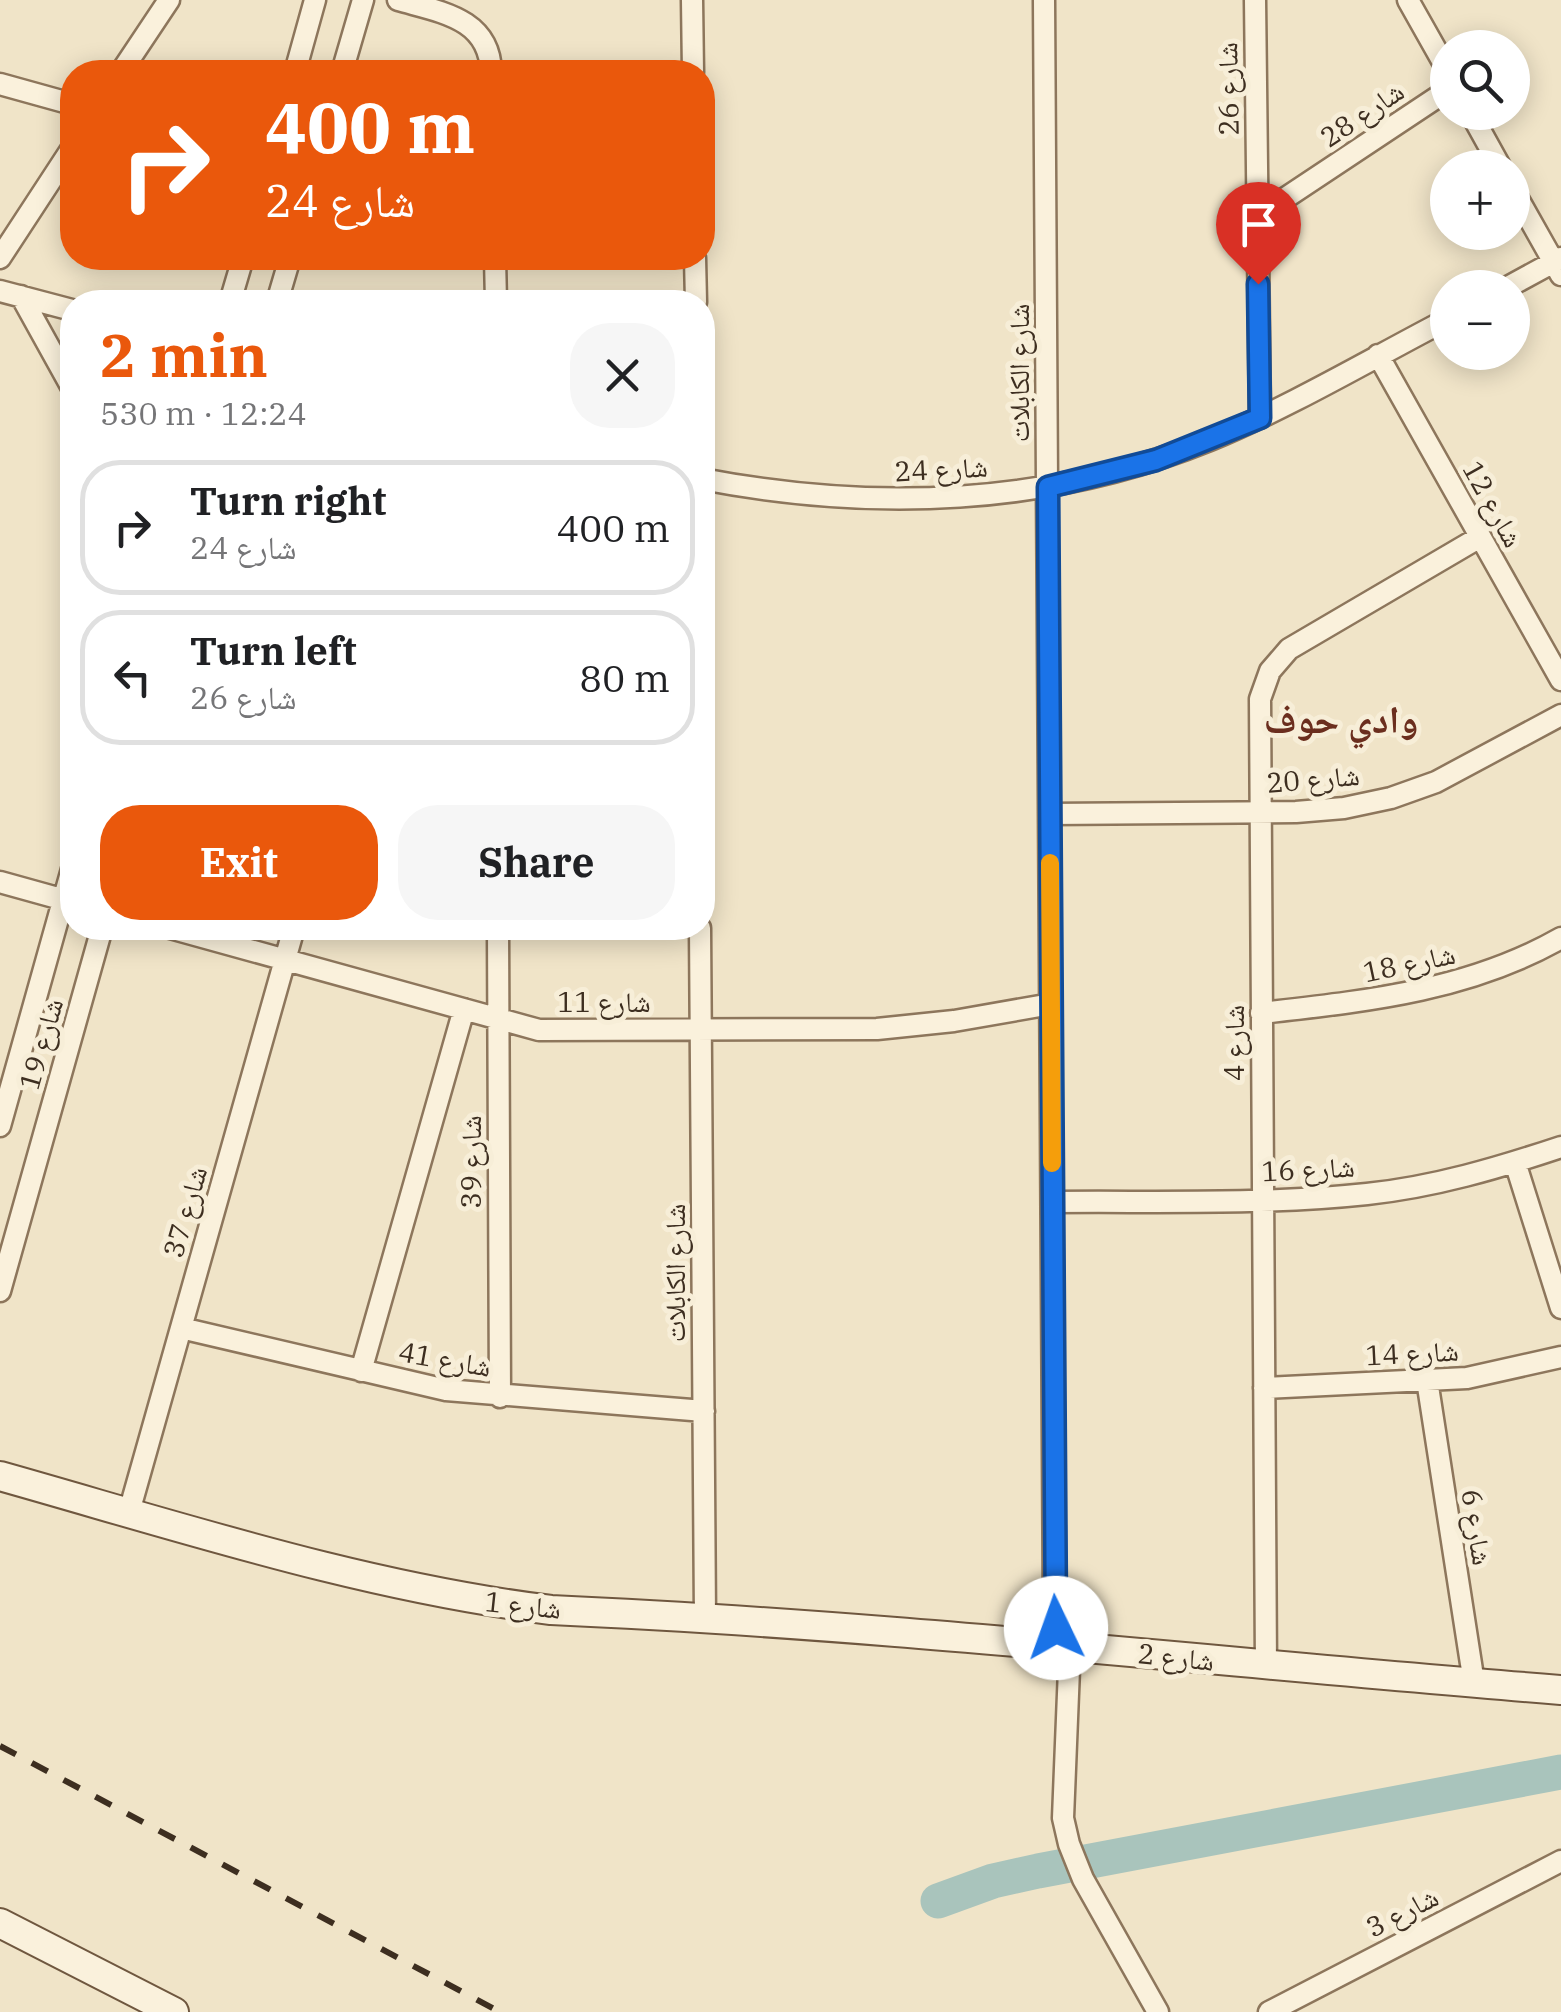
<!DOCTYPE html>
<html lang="en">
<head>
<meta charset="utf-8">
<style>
	:root { --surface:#fff; --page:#f6f6f6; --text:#202124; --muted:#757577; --line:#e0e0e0; --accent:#ea580c }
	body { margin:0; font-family:"IBM Plex Serif","Noto Naskh Arabic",serif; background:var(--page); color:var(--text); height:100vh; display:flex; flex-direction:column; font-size:38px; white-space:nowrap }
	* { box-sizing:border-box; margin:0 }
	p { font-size:32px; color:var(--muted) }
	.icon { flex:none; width:55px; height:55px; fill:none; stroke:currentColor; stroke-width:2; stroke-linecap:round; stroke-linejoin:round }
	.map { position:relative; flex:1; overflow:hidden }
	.panel { position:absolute; left:60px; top:290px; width:655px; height:650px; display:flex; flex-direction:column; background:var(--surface); border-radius:40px; box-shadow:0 5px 25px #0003 }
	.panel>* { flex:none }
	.top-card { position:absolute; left:60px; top:60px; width:655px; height:210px; border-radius:40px; box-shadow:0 5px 25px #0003; background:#ea580c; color:#fff; overflow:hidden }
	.controls { position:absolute; left:1430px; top:30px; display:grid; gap:20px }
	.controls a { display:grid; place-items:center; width:100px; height:100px; border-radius:50%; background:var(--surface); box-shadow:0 5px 25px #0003; font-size:50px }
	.pin { position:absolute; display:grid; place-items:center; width:85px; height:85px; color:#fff; margin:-102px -42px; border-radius:50% 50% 50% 0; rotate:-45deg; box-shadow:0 0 10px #0007 }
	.pin .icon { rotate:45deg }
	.me { position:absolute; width:110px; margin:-55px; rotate:357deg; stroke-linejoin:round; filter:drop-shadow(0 0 8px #0008) }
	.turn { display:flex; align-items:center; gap:35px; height:210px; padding:0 40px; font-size:45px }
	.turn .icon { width:130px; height:130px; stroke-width:2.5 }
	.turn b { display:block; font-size:70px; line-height:85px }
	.round { display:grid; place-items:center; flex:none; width:105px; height:105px; border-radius:40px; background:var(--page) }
	.headline { display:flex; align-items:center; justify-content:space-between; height:170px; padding:0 40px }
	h1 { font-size:60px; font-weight:700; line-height:75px; color:var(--accent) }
	.primary-button { display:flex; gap:20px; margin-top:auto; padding:20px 40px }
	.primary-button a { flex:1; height:115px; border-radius:40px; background:var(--accent); color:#fff; font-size:40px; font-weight:700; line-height:115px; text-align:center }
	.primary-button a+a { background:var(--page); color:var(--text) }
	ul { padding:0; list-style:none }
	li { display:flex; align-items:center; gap:30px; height:135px; margin:0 20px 15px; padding:0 20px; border:5px solid var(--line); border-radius:40px }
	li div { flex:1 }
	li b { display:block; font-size:38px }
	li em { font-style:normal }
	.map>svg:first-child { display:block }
</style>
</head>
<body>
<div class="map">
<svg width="1561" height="2012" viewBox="0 0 1561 2012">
	<rect width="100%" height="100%" fill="#f0e4c8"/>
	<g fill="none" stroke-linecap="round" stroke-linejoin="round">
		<path stroke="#a9c4bc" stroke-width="35" d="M938 1901 993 1881 1038 1871 1561 1772"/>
		<g stroke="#8d765c" stroke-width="25">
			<path id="street" d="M398 0C440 12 490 18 491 72
				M692 0 693 72
				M1044 0 1054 1612 1069 1669 1063 1818 1069 1844 1083 1879 1158 2012
				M1255 0 1260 418
				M1408 0 1448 71
				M121 72 169 0
				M295 72 315 0
				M342 72 363 0
				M0 84 72 104
				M1470 112 1501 168
				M1512 188 1561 275
				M1257 217 1448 90
				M0 258 72 148
				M495 258 496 302
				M695 258 696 302
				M1506 288 1561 258
				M0 291 72 310
				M21 296 72 388
				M230 302 243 258
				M277 302 290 258
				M1378 355 1561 680
				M702 479C873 512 1048 506 1210 440 1292 406 1369 360 1448 319
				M1050 814 1296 812 1344 808 1391 798 1436 782 1561 715
				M0 882 72 902
				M170 928 539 1030 877 1029 954 1021 1051 1004
				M498 928 500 1397
				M700 928 705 1618
				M1261 1013C1366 1001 1468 991 1561 938
				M0 1126 72 869
				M1515 1162 1561 1308
				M1052 1202C1157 1201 1263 1205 1367 1194 1434 1187 1498 1168 1561 1147
				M0 1291 102 928
				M181 1328 446 1390 704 1411
				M361 1371 464 1009
				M1427 1380 1474 1683
				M1264 1388 1467 1378 1561 1357
				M129 1512 294 928
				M1266 1667 1260 699 1270 671 1289 649 1480 537
				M1269 2012 1561 1861"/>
		</g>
		<g stroke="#6f573f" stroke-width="32">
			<path id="secondary" d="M0 1476C181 1527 364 1587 551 1610 889 1625 1224 1663 1561 1690
				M0 1923 174 2012"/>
		</g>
		<use href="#street" stroke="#faf1dc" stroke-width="20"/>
		<use href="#secondary" stroke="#faf1dc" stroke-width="28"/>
		<path stroke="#3d2e20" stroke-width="6" stroke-dasharray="18 18" stroke-linecap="butt" d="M0 1746 500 2012"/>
	</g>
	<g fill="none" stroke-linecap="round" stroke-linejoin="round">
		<g stroke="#114b97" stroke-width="25">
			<path id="route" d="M1056 1628 1048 487 1156 460 1260 418 1258 284"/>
		</g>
		<use href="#route" stroke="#1a73e8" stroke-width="18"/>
		<path stroke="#f59e0b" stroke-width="18" d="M1050 863 1052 1163"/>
	</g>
	<g text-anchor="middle" stroke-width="10" stroke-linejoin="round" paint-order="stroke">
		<g font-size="28" fill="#3d2e20" stroke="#f7eed8">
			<text transform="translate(1228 89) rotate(-91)" y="10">شارع 26</text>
			<text transform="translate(1362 114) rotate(-34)" y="10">شارع 28</text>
			<text transform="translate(1019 373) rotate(-90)" y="10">شارع الكابلات</text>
			<text transform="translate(941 469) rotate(-3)" y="10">شارع 24</text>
			<text transform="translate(1493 504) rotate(61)" y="10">شارع 12</text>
			<text transform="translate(1313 779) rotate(-5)" y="10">شارع 20</text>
			<text transform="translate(1409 963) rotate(-12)" y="10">شارع 18</text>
			<text x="604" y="1012">شارع 11</text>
			<text transform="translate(1234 1043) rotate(-90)" y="10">شارع 4</text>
			<text transform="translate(41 1044) rotate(-74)" y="10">شارع 19</text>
			<text transform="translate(471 1162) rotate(-90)" y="10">شارع 39</text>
			<text transform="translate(1308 1169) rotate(-3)" y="10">شارع 16</text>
			<text transform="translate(185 1212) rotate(-74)" y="10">شارع 37</text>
			<text transform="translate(675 1273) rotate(-90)" y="10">شارع الكابلات</text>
			<text transform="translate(1412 1353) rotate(-3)" y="10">شارع 14</text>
			<text transform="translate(445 1359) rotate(10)" y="10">شارع 41</text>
			<text transform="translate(1477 1527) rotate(81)" y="10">شارع 6</text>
			<text transform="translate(523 1605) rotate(6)" y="10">شارع 1</text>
			<text transform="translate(1176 1657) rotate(6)" y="10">شارع 2</text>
			<text transform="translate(1402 1912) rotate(-27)" y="10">شارع 3</text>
		</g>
		<g font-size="38" font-weight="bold" fill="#6b2e1e" stroke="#f7eed8">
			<text x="1341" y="733">وادي حوف</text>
		</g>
	</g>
</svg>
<div class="controls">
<a><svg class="icon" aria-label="search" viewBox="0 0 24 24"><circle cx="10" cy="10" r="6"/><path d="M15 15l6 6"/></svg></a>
<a>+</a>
<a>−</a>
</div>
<div class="pin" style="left:1258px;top:284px;background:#d93025"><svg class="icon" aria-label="arrive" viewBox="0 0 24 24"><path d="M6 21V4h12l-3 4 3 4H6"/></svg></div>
<svg class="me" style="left:1056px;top:1628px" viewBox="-20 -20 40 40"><circle r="19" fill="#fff"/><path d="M0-13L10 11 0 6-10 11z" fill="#1a73e8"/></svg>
<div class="top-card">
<div class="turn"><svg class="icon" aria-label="right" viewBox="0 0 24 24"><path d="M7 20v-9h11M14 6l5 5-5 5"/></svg><div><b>400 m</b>شارع 24</div></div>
</div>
<section class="panel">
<div class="headline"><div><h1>2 min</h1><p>530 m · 12:24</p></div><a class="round"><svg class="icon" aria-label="close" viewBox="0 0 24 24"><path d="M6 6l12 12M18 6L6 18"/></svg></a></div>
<ul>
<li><svg class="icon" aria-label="right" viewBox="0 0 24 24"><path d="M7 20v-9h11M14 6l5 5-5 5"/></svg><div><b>Turn right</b><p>شارع 24</p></div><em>400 m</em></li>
<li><svg class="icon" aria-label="left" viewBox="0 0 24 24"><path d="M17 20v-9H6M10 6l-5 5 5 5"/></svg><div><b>Turn left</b><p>شارع 26</p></div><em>80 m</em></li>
</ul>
<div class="primary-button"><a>Exit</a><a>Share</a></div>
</section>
</div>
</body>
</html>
